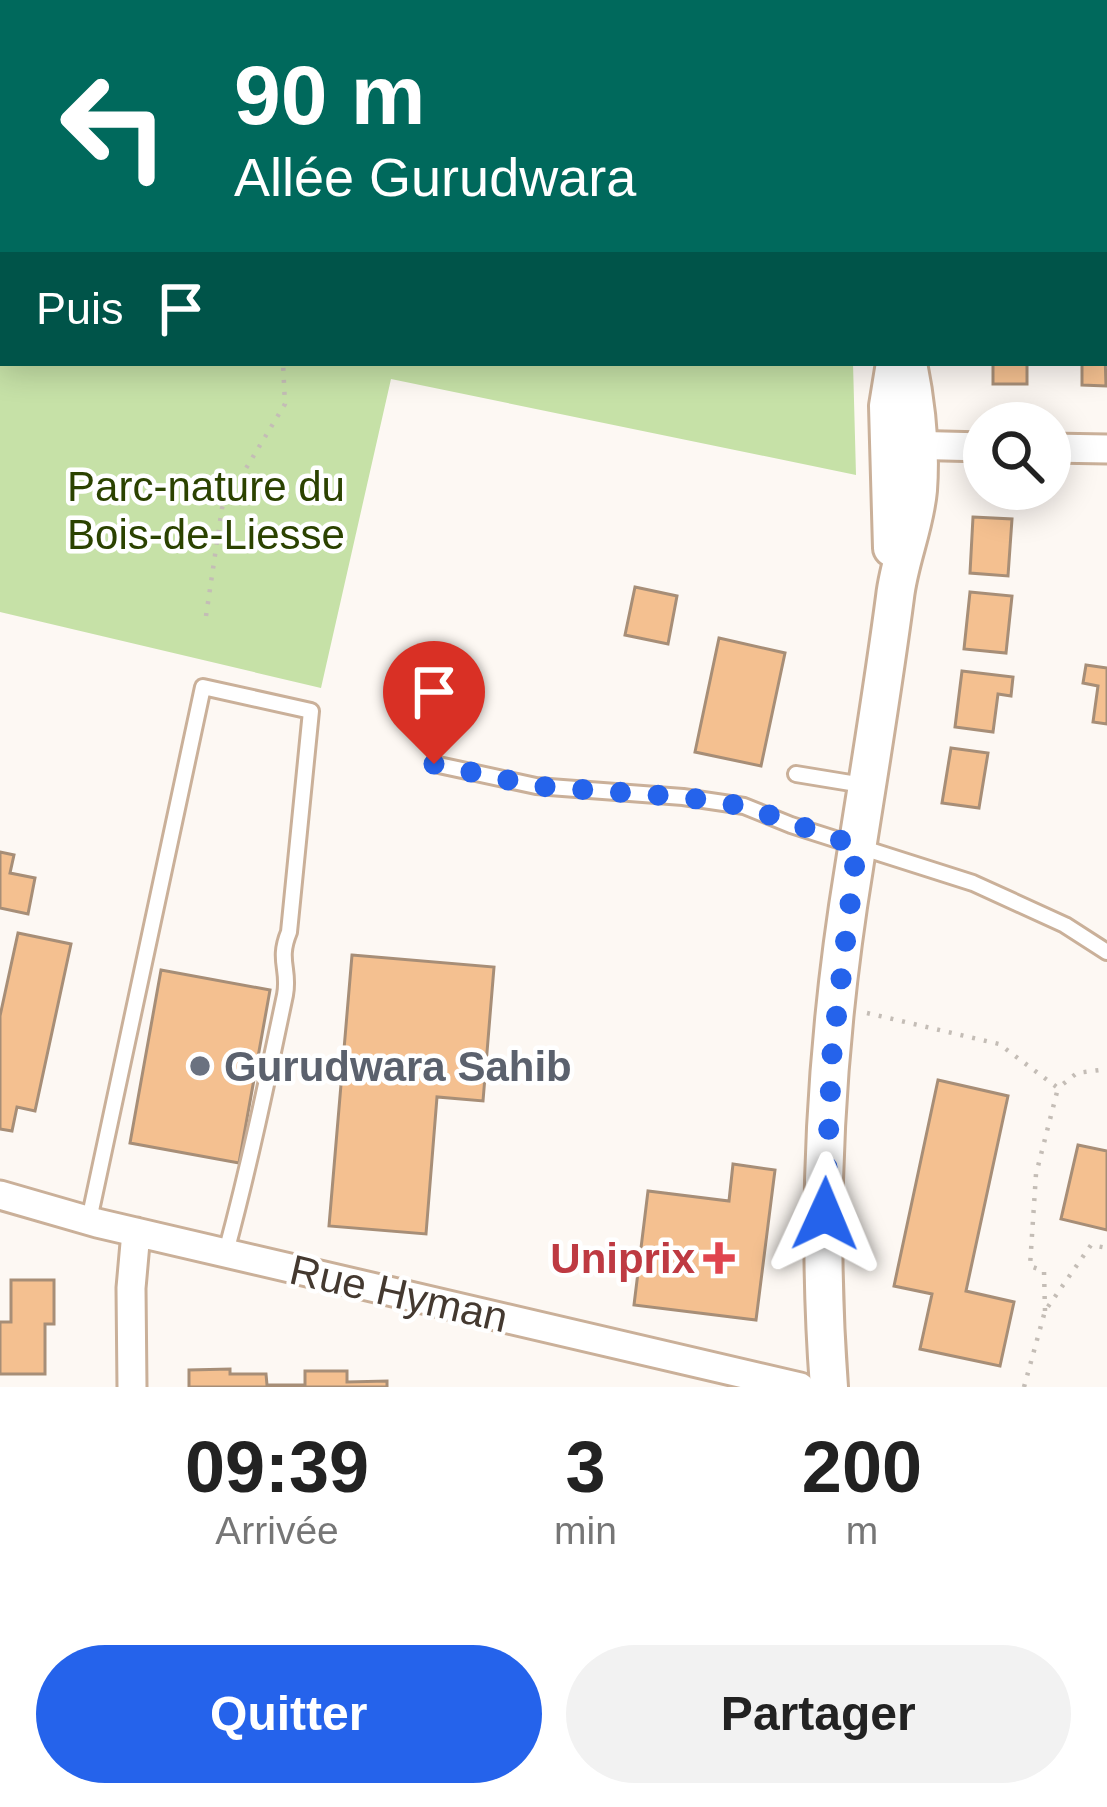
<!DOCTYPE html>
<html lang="fr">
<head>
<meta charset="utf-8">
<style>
	:root { --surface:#fff; --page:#f2f2f2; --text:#222; --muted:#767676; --accent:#2563eb }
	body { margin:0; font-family:Helvetica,sans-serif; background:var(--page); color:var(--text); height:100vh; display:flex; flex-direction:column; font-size:45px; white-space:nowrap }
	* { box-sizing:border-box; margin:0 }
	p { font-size:39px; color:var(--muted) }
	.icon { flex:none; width:66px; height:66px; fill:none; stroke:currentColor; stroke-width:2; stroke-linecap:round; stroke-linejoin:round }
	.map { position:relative; height:1387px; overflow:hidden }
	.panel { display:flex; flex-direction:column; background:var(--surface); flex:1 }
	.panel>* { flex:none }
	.banner { position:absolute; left:0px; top:0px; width:1107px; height:366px; box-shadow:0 6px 30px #0003; background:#00695c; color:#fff; overflow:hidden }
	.fabs { position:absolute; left:963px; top:402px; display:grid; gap:24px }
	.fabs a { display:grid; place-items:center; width:108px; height:108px; border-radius:50%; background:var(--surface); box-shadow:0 6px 30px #0003; font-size:60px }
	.pin { position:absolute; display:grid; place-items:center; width:102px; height:102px; color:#fff; margin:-123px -51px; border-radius:50% 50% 50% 0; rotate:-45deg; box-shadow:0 0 12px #0007 }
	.pin .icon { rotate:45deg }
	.me { position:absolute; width:132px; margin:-66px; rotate:1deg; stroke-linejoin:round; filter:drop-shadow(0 0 9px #0008) }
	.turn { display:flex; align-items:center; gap:42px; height:252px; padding:0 36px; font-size:54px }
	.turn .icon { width:156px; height:156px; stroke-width:2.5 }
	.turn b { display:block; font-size:84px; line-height:102px }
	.then { display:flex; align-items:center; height:114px; padding:0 36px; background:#0003; gap:24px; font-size:45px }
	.eta { display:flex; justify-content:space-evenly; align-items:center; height:204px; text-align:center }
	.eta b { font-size:72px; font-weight:800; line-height:84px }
	.primary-button { display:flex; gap:24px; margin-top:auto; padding:24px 36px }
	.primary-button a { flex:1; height:138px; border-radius:72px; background:var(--accent); color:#fff; font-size:48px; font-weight:800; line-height:138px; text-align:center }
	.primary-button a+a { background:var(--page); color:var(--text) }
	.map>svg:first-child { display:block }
</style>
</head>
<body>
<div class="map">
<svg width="1107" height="1387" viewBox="0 0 1107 1387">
	<rect width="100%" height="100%" fill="#fdf8f3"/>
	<path fill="#c6e1a7" d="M0 0H812V3H3V363H853L856 475 391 379 321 688 0 612Z"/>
	<path fill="#f4c090" stroke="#a78e77" stroke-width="3" d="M1104 321 1106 386 1082 385V363H1104Z
		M993 363H1027V384H993Z
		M973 517 1012 519 1008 576 970 573Z
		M635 587 677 596 668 644 625 635Z
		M970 592 1012 596 1006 653 964 649Z
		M719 638 785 653 761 766 695 752Z
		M1086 665 1107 668V724L1093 722 1098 686 1083 683Z
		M962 671 1013 677 1011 696 998 694 993 732 955 727Z
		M951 748 988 753 979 808 942 803Z
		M0 852 14 855 10 873 35 878 28 914 0 908Z
		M18 933 71 944 35 1111 17 1107 12 1131 0 1129V1016Z
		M352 955 494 967 483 1101 437 1097 426 1234 329 1226Z
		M161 970 270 990 239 1163 130 1143Z
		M938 1080 1008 1096 966 1291 1014 1302 1000 1366 920 1349 932 1294 894 1286Z
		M1078 1145 1107 1151V1230L1061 1219Z
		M733 1164 775 1170 756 1320 634 1305 648 1191 729 1201Z
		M11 1280H54V1324H45V1374H0V1322H11Z
		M230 1369V1374H266L267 1385H305V1371H347V1382L387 1381V1387H189V1370Z"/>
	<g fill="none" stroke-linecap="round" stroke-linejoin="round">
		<g stroke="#cab099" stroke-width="20">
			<path id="service" d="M434 764 536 786 683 797 744 806 791 825 973 883 1065 925 1107 952
				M796 774 863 785
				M89 1220 203 687 311 711 289 932C277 961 290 969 285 995 267 1081 249 1167 226 1252"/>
		</g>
		<g stroke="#cab099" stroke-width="33">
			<path id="minor" d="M905 445 984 447
				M1050 448 1107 449
				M0 1195 97 1223 800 1387
				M132 1387 131 1288 136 1232"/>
		</g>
		<g stroke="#cab099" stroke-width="42">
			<path id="tertiary" d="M865 0 866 3
				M892 548 888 406 895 363
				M829 1387C816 1214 826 1039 854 868 868 778 883 688 895 597 899 561 915 526 918 490 921 449 916 403 908 363"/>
		</g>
		<path stroke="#c4bdb6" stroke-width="4.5" stroke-dasharray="3 9" stroke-linecap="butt" d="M121 3 124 0
			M443 3 445 0
			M0 34H3
			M0 333 3 331
			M206 616 222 508 285 404 283 363
			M867 1013 999 1044 1058 1088 1077 1073 1107 1069
			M1045 1311 1044 1271 1030 1266 1036 1174 1058 1088
			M1024 1387 1045 1311 1091 1245 1107 1248"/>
		<use href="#service" stroke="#fff" stroke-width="14"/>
		<use href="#minor" stroke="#fff" stroke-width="27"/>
		<use href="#tertiary" stroke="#fff" stroke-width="36"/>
	</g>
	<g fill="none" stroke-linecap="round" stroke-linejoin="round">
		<path stroke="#2563eb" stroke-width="21" stroke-dasharray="0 37.8" d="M434 764 536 786 683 797 744 806 857 846 832 1054 825 1214"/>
	</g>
	<circle fill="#6b7280" stroke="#fff" stroke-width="4.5" cx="200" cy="1066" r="12"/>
	<path fill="#e0444e" stroke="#fff" stroke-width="4.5" d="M713 1240h12v12h12v12h-12v12h-12v-12h-12v-12h12z"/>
	<g text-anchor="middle" stroke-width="9" stroke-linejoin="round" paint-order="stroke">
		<g font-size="42" fill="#2b4200" stroke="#fff">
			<text x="206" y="501">Parc-nature du<tspan x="206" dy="48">Bois-de-Liesse</tspan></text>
		</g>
		<g font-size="42" font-weight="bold" fill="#5b616d" stroke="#fff" text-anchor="start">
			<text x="224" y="1081">Gurudwara Sahib</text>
		</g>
		<g font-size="42" font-weight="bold" fill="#be3a42" stroke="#fff" text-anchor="end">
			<text x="695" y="1273">Uniprix</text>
		</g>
		<g font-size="42" fill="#443930" stroke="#fff">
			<text transform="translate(399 1293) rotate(13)" y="15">Rue Hyman</text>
		</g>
	</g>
</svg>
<div class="fabs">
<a><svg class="icon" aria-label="search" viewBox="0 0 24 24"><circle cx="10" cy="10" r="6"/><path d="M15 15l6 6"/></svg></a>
</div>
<div class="pin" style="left:434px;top:764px;background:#d93025"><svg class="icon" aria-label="arrive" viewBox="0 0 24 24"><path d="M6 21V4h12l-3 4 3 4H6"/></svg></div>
<svg class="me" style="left:825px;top:1214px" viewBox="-20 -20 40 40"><path d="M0-17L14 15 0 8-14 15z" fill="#2563eb" stroke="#fff" stroke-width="4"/></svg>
<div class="banner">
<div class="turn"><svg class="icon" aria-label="left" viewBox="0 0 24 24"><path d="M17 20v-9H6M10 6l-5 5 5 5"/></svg><div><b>90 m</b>Allée Gurudwara</div></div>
<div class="then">Puis<svg class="icon" aria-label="arrive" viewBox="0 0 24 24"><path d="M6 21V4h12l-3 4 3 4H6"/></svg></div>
</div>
</div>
<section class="panel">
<div class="eta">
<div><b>09:39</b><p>Arrivée</p></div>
<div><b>3</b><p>min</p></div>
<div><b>200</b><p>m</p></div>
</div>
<div class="primary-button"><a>Quitter</a><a>Partager</a></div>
</section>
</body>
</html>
